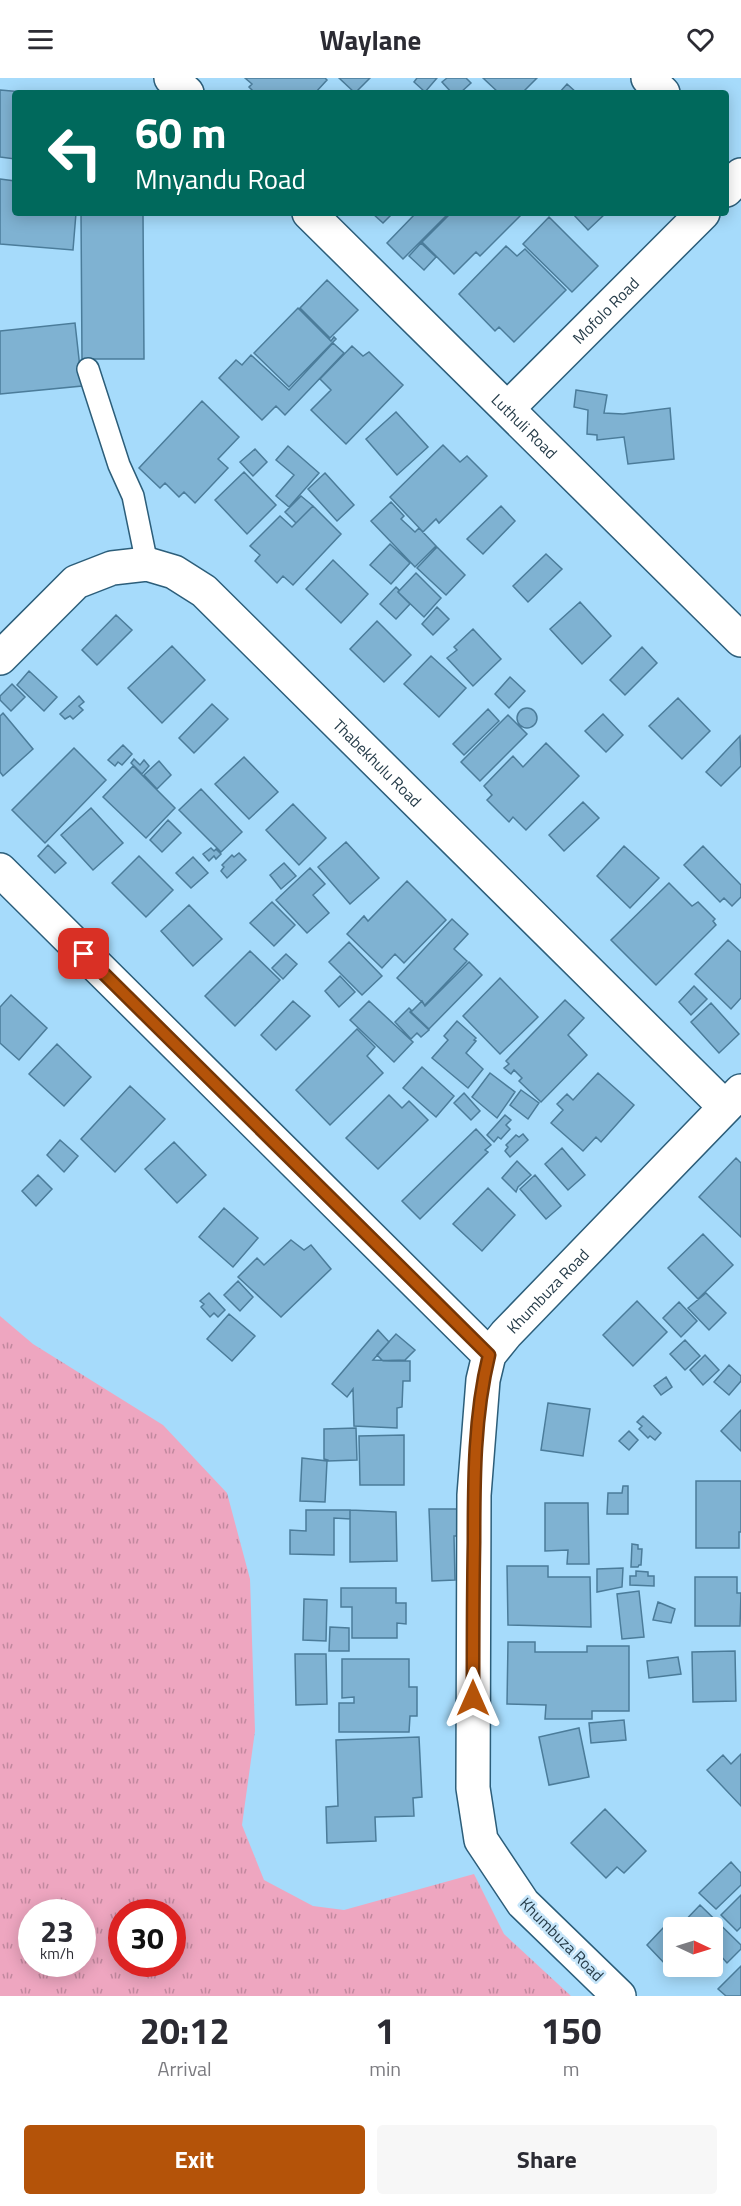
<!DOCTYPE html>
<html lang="en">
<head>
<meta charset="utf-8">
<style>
	:root { --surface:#fff; --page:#f7f7f7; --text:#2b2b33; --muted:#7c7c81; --accent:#b45309 }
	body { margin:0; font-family:"Titillium Web",sans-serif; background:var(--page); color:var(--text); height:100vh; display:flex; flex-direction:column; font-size:22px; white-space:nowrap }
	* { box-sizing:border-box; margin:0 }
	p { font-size:20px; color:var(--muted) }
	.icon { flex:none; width:33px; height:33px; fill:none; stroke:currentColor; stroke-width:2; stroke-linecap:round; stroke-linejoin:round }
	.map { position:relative; height:1918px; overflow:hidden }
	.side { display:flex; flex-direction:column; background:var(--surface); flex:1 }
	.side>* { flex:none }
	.banner { position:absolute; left:12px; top:12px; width:717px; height:126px; border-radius:6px; box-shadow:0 3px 15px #0003; background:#00695c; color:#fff; overflow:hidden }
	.needle { width:39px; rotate:94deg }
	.fabs { position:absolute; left:663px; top:1839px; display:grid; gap:12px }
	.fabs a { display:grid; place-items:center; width:60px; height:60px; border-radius:6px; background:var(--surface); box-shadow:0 3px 15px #0003; font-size:30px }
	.speed { position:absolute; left:18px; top:1821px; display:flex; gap:12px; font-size:30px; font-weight:700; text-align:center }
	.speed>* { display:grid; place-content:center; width:78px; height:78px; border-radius:50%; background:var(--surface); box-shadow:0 3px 15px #0003; line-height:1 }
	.speed small { font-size:15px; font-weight:400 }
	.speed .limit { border:9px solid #d22; background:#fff; color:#111 }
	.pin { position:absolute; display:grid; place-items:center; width:51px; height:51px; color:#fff; margin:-26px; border-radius:12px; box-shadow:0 3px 9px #0006 }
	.me { position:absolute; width:66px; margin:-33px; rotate:0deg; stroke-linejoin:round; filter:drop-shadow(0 0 4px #0008) }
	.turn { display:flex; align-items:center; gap:21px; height:126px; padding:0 24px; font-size:27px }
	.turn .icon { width:78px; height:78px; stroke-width:2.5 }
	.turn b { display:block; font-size:42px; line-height:51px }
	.eta { display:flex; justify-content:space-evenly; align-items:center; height:102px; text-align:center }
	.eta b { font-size:36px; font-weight:700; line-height:42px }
	.primary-button { display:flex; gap:12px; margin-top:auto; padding:12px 24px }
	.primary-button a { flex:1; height:69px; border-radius:6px; background:var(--accent); color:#fff; font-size:24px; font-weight:700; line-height:69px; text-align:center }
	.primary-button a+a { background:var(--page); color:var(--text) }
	header { display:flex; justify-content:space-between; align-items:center; height:78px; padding:0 24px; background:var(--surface); font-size:27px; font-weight:700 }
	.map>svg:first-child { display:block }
</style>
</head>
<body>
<header><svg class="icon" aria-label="menu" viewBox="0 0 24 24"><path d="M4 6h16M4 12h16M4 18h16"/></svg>Waylane<svg class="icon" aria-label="heart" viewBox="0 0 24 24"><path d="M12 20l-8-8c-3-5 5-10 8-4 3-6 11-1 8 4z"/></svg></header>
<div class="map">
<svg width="741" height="1918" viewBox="0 0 741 1918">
	<defs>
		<pattern id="grass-tufts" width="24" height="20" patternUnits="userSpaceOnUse" patternTransform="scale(1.5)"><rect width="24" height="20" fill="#eea6c0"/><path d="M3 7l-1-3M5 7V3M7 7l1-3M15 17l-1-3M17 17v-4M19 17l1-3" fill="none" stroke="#c1889e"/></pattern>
	</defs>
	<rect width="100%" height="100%" fill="#a6dbfb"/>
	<path fill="url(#grass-tufts)" fill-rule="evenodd" d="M0 1238 33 1266 163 1347 227 1415 250 1501 255 1653 242 1747 264 1802 313 1828 344 1832 474 1796 504 1856 571 1918H0ZM32 1834H82V1886H32ZM122 1834H172V1886H122Z"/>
	<path fill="#7fb2d2" stroke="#4b7c9a" stroke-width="1.5" d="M245 0H325L327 2 315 15H255L249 9 252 6Z
		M339 0H370L355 15Z
		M417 0H437L425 14 414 4Z
		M447 0H466L471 5 460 15H452L442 4Z
		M483 0H537L522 15H499Z
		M567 6 577 15H559Z
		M0 12 35 15H15V81L0 79Z
		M0 101 15 103V135H76L73 172 0 166Z
		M81 135H143L144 281H82Z
		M372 135H393L383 145Z
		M416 135H449L403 181 387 165Z
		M451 135H523L480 178 476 174 454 196 422 164Z
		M572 135H606L588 152Z
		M549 139 598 188 572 214 523 166Z
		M421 165 436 179 424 192 409 178Z
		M506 168 517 178 525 171 566 212 514 264 499 249 495 253 459 216Z
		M327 202 358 232 330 260 300 230Z
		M298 230 331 263 334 259 336 261 289 309 254 275Z
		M75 245 82 308 0 316V253Z
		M333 265 344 275 285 337 276 328 262 342 219 300 236 282 242 287 251 277 289 312Z
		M352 268 363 278 369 274 403 307 346 366 311 332 331 312 320 301Z
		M576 312 607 317 604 335 623 336 670 330 674 381 628 386 624 359 597 362V357L587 356 588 332 574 329Z
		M202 323 239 359 218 381 228 390 195 425 184 414 179 419 165 405 160 410 139 390Z
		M396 334 428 369 397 397 366 361Z
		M443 367 460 384 467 378 487 398 439 445 436 441 423 454 390 419Z
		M288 368 319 395 289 429 276 418 294 397 276 382Z
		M255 371 267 384 253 398 240 384Z
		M244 394 276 427 247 456 215 422Z
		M325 395 354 427 337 443 308 411Z
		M301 418 313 428 296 445 285 434Z
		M391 424 404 438 401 441 415 454 419 450 436 468 415 489 371 443Z
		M313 428 341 456 293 507 283 498 277 505 255 483 260 477 250 468 280 438 292 449Z
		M501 428 515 443 483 476 467 461Z
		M390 466 410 485 391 506 370 487Z
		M437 469 465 497 446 517 417 490Z
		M546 476 562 491 528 524 513 508Z
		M333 482 368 516 341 545 306 511Z
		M416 495 441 520 424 539 398 514Z
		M396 509 399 512 398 514 410 526 396 541 380 526Z
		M580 524 611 558 582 586 550 551Z
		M437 529 449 541 433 557 422 546Z
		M116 537 132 552 97 587 82 572Z
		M377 543 411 577 384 604 350 571Z
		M473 551 501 581 473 608 447 580 457 572 454 569Z
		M172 568 205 602 162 645 128 610Z
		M642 569 657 585 625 617 610 602Z
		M431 578 466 610 439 639 404 606Z
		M29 593 57 619 44 633 17 607Z
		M510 599 525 613 509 630 495 616Z
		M12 606 25 619 11 633 0 622V618Z
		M79 618 84 624 79 628 83 632 73 641 70 638 65 641 60 636Z
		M678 620 710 653 682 681 649 648Z
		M212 626 228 641 194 675 179 660Z
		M517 640a10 10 0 1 1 20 0a10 10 0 1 1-20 0Z
		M488 631 499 643 464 677 453 666Z
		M3 635 33 671 3 698 0 694V638Z
		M603 636 623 657 606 674 585 653Z
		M508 637 527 656 480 703 461 684Z
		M740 658 741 688 721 708 706 694Z
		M546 665 579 698 526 752 513 739 509 744 487 722 492 717 484 708 513 678 523 689Z
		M123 667 132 676 122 687 118 684 115 688 108 682Z
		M74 670 106 702 45 765 12 732Z
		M244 679 278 714 249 741 215 706Z
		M134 681 140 687 144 682 149 688 142 696 131 685Z
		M159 683 171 697 157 711 144 697Z
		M133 688 175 730 146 760 103 719Z
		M201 711 242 754 221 774 179 732Z
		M583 724 599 740 564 773 549 757Z
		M293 726 326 760 299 787 266 752Z
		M91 730 123 765 93 792 61 757Z
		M168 742 181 755 162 774 150 762Z
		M346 764 379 800 350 826 318 789Z
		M48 767 66 785 55 795 38 778Z
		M624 768 659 800 630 830 597 798Z
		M703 768 741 807V819L732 828 724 820 720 824 684 787Z
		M211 770 214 773 216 771 221 776 216 781 214 778 209 783 203 776Z
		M239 775 246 782 227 800 221 793 224 789 222 787 232 777 234 779Z
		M139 778 173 812 146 839 112 805Z
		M193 779 208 795 191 810 176 795Z
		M284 785 296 798 281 811 270 797Z
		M310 790 325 806 313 817 329 835 307 855 276 822Z
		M407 803 446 842 404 885 395 876 382 890 347 856 364 838 368 843Z
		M669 805 692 828 698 824 715 841 713 843 716 847 656 907 611 862Z
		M272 824 295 847 274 868 250 845Z
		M189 827 222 861 193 888 161 853Z
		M452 841 468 856 454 871 467 883 425 927 397 900Z
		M728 862 741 874V920L731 931 695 896Z
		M349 864 382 898 362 917 329 884Z
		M250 873 280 902 235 948 205 918Z
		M286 876 297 886 283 901 272 890Z
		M469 884 482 897 429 951 411 934 422 923 425 928Z
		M340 898 355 914 339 929 325 913Z
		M500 900 538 939 500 976 463 938Z
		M694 908 707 921 691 937 679 924Z
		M11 917 47 950 19 982 0 965V929Z
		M565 922 584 940 568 957 587 977 541 1024 519 1003 522 1000 514 992 511 996 504 990 509 986 506 983Z
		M293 923 310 938 276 972 261 957Z
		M369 923 413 964 394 984 350 942Z
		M711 925 739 956 719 975 691 944Z
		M409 930 411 932 410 934 429 952 421 959 417 955 411 961 395 944Z
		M457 943 476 960 474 962 476 963 466 975 483 991 468 1010 432 980 448 962 444 958Z
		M357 951 375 969 367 978 383 995 330 1047 296 1012Z
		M57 966 91 999 64 1028 29 996Z
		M422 989 454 1018 436 1039 403 1010Z
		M490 995 515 1014 497 1040 472 1019Z
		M598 995 634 1027 601 1064 596 1059 583 1073 551 1045 563 1032 557 1026 567 1016 573 1022Z
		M130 1008 165 1041 115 1094 81 1061Z
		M521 1012 539 1025 528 1041 510 1027Z
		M464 1015 480 1033 471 1042 454 1025Z
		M389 1017 402 1030 409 1023 428 1042 378 1091 346 1060Z
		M505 1037 511 1042 506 1047 510 1051 501 1061 498 1059 494 1064 487 1057Z
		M476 1051 491 1067 485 1072 488 1074 420 1141 402 1123Z
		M523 1056 528 1062 510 1079 505 1073 508 1069 506 1067 516 1057 519 1059Z
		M60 1062 78 1078 64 1094 47 1077Z
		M174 1064 206 1097 177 1125 145 1091Z
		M562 1070 585 1097 568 1112 545 1086Z
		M736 1080 741 1085V1159L699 1119Z
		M517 1083 531 1097 518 1109 516 1114 502 1100Z
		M38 1097 52 1111 36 1128 22 1113Z
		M535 1097 561 1128 546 1141 520 1111Z
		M488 1110 515 1137 482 1173 453 1146Z
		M224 1130 258 1160 233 1189 199 1159Z
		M703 1156 733 1187 698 1221 668 1190Z
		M291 1162 304 1172 311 1167 331 1191 281 1239 238 1199 257 1180 264 1187Z
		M238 1203 253 1219 240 1233 224 1217Z
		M209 1215 225 1232 218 1239 214 1235 210 1239 201 1229 204 1226 200 1223Z
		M706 1215 726 1235 709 1252 688 1230Z
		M637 1223 667 1254 633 1288 603 1257Z
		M679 1224 697 1243 681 1259 663 1240Z
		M229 1236 255 1258 232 1283 207 1261Z
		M378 1252 389 1264 373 1282 410 1283V1303H403L402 1329 397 1330V1350L354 1348 353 1311 347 1319 332 1306Z
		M396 1256 415 1272 405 1282 383 1283 377 1277Z
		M685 1262 700 1278 685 1292 670 1276Z
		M705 1277 719 1292 703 1307 690 1292Z
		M729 1287 741 1298V1303L729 1317 714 1304Z
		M666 1299 672 1309 661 1317 654 1308Z
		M548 1325 590 1331 583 1378 541 1372Z
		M741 1332V1373L721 1353Z
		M643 1338 661 1355 655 1362 650 1358 648 1360 639 1351 642 1348 637 1344Z
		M356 1350 357 1382 328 1383V1382L324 1381V1351Z
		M629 1353 638 1362 629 1372 619 1363Z
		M404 1357V1407H360L359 1358Z
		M302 1380 327 1383 325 1424 300 1423Z
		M696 1403H741V1454H739V1470H696Z
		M623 1408H628V1436H607L608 1415H622Z
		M545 1425H588L589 1486H567L568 1472 545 1473Z
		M429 1431H457L458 1458H454L455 1502 432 1503Z
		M306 1432H350V1441L334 1440V1477L290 1476V1452L306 1453Z
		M350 1432 396 1434 397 1483 350 1484Z
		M632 1466 638 1467V1471H642L641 1487H639L638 1489H631Z
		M507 1488H548V1499H590L591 1549 508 1547Z
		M623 1490 622 1509 597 1514V1491Z
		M636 1493 648 1494V1498H654V1508L630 1507V1498H636Z
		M695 1499H737V1515H741L740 1548H695Z
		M341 1510H396V1525H406V1546L397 1545V1560H352V1529H341Z
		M639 1513 644 1559 622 1561 617 1516Z
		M304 1521 327 1522 326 1563 303 1562Z
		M658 1524 675 1531 671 1545 653 1542Z
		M330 1549 349 1550V1573H329Z
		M508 1564H535V1574H587V1568H629V1633H592V1641H545L546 1627 507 1626Z
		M735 1573 736 1623 693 1624 692 1574Z
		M295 1576H326L327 1626 296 1627Z
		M678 1579 681 1596 649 1600 647 1583Z
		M342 1581H409V1609H417V1638H410L409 1654H339V1625H354V1619L342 1620Z
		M624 1642 626 1662 591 1665 589 1645Z
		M579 1650 589 1699 549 1707 539 1659Z
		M419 1659 422 1719 413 1720 414 1738 375 1739 376 1763 327 1765 326 1729 338 1728 336 1662Z
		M741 1676V1728L707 1692 723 1677 731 1686Z
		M605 1731 646 1773 624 1795 617 1789 606 1800 571 1765Z
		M731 1784 741 1795V1807L716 1831 699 1815Z
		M741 1817V1849L737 1853 721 1837Z
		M700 1827 741 1867V1871L727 1885 720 1877 712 1885V1850H678Z
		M664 1849 672 1855 674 1854V1881L667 1888 647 1867Z
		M741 1888V1918H726L718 1911Z"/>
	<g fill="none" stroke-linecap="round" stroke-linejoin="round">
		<g stroke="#2c5e7a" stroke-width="24">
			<path id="service" d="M88 291 119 387 133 418 147 486"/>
		</g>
		<g stroke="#2c5e7a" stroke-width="36">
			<g id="minor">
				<path d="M171 0 187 15"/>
				<path d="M648 0 663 15"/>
				<path d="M726 112 741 97"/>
				<path id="s1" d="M309 135 741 562"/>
				<path id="s2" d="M508 330 703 135"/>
				<path id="s3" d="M0 580 76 504 112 490 147 486 174 494 204 513 725 1029"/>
				<path d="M0 792 489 1277"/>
				<path id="s4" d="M619 1918 523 1825 481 1762 473 1710 474 1417 483 1302 489 1277 506 1256 741 1013"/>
			</g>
		</g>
		<use href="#service" stroke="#fff" stroke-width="21"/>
		<use href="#minor" stroke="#fff" stroke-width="33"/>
	</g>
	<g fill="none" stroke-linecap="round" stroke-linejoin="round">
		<g stroke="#753606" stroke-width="15">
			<path id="route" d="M84 876 489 1277C474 1338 474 1402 474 1464 473 1516 473 1568 473 1620"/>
		</g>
		<use href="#route" stroke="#b45309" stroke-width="10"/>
	</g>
	<g text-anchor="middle" stroke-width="5" stroke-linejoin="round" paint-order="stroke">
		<g font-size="16" fill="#263c49" stroke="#c6e5f9">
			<text dy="6" stroke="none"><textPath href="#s2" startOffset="138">Mofolo Road</textPath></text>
			<text dy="6" stroke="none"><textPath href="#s1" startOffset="303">Luthuli Road</textPath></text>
			<text dy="6" stroke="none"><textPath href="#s3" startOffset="489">Thabekhulu Road</textPath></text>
			<text dy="6" stroke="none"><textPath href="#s4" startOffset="783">Khumbuza Road</textPath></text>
			<text transform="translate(562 1861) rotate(45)" y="6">Khumbuza Road</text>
		</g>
	</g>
</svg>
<div class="fabs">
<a><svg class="needle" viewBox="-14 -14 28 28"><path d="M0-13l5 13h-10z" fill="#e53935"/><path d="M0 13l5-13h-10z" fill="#7c7c81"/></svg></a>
</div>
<div class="speed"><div>23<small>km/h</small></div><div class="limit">30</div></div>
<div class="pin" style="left:84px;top:876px;background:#d93025"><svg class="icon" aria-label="arrive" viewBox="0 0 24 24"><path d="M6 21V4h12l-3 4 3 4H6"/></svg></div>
<svg class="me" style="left:473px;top:1620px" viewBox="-20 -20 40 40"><path d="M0-17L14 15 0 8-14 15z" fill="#b45309" stroke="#fff" stroke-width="4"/></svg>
<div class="banner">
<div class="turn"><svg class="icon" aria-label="left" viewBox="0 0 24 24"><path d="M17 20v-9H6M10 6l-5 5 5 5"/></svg><div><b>60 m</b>Mnyandu Road</div></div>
</div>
</div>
<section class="side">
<div class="eta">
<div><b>20:12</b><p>Arrival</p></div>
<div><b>1</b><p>min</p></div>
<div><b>150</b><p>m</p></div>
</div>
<div class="primary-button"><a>Exit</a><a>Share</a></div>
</section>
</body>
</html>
